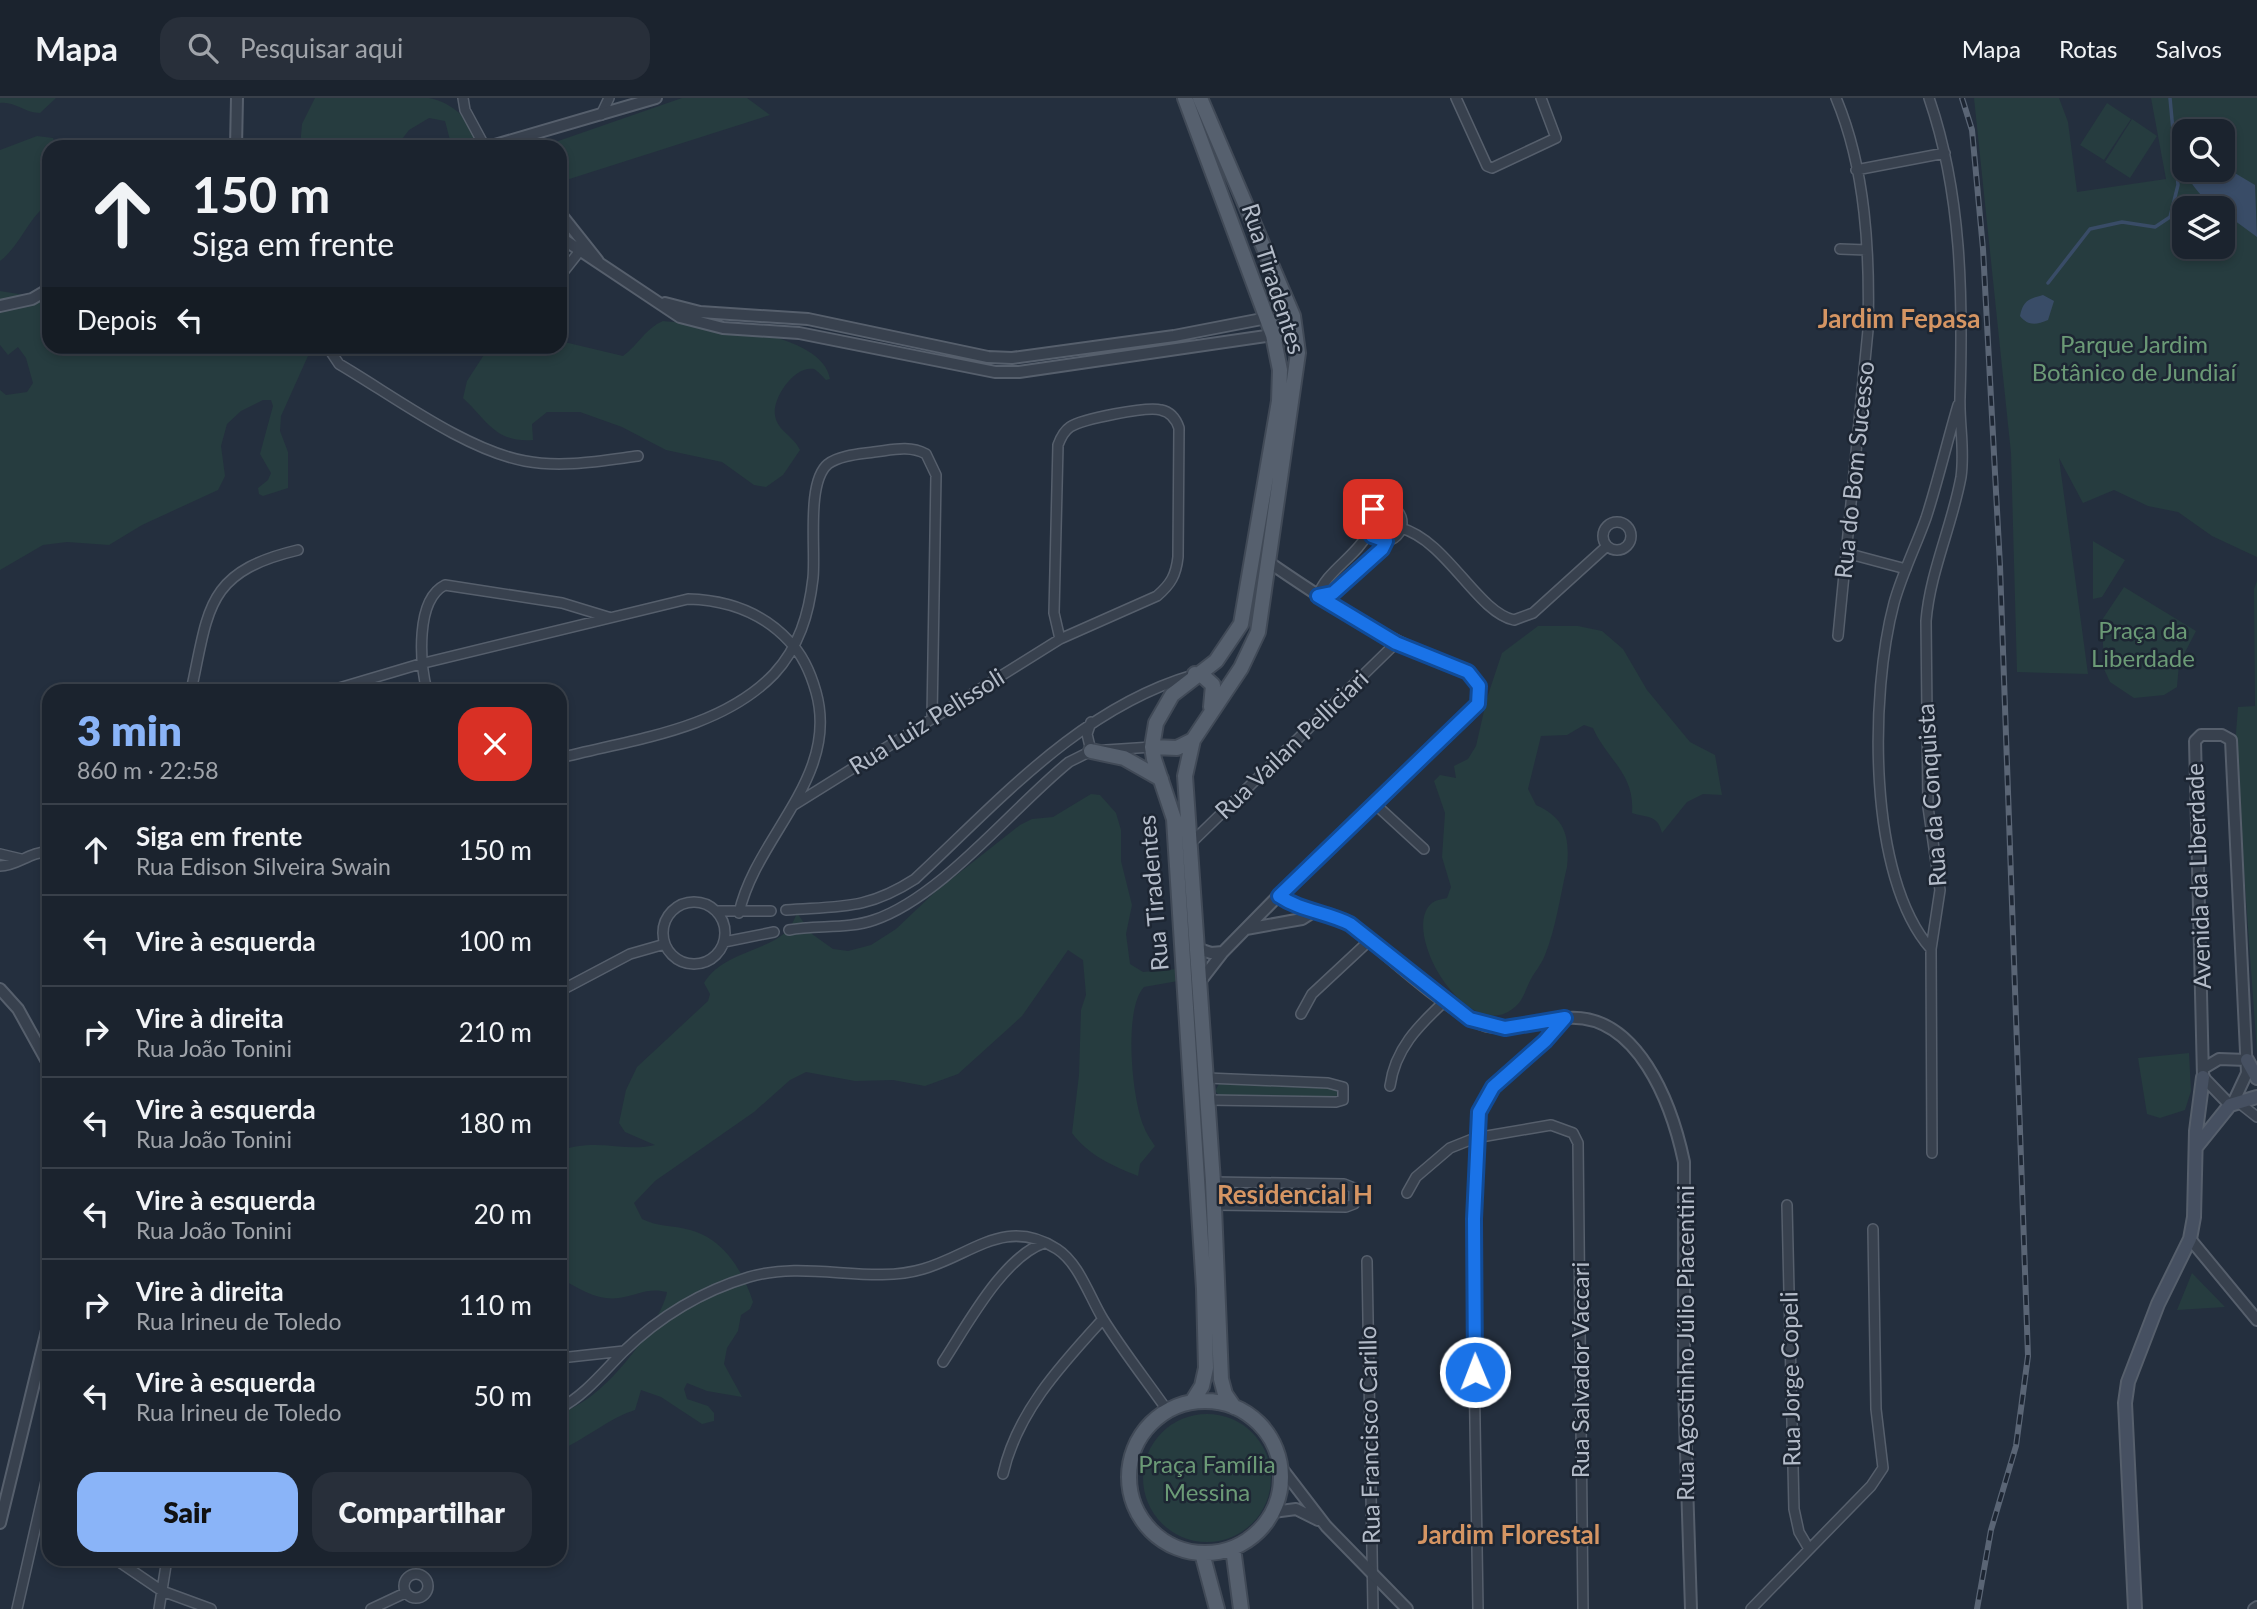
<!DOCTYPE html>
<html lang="pt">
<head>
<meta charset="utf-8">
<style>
	:root { --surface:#1b232e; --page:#282f3a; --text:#f1f3f6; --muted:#a0a4aa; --line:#39404a; --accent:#8ab4f8 }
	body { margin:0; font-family:Lato,sans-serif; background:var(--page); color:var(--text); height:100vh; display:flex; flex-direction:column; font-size:26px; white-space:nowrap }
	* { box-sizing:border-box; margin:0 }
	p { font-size:23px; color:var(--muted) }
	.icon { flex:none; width:38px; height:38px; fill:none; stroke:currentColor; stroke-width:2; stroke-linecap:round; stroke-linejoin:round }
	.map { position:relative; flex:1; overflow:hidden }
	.panel { position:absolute; left:42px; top:586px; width:525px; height:882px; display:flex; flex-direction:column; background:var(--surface); border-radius:21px; box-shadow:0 4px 10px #0003,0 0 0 2px var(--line) }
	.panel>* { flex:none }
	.banner { position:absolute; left:42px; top:42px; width:525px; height:214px; border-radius:21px; box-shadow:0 4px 10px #0003,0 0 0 2px var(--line); background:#1b232e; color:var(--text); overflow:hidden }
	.fabs { position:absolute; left:2172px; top:21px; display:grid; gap:14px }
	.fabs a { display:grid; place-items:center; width:63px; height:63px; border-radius:14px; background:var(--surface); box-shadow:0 4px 10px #0003,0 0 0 2px var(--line); font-size:35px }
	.pin { position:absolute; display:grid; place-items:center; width:60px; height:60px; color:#fff; margin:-30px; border-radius:14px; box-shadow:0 4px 10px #0006 }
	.me { position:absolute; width:77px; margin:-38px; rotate:359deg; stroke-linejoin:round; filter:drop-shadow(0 0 5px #0008) }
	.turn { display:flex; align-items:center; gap:24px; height:147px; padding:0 35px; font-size:32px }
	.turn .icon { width:91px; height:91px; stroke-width:2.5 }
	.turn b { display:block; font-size:49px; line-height:60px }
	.then { display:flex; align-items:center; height:66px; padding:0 35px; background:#0003; gap:14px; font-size:26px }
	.round { display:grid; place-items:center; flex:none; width:74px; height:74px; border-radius:21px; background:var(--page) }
	.headline { display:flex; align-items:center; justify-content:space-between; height:119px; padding:0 35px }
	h1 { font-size:42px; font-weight:800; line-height:52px; color:var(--accent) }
	.cta { display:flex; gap:14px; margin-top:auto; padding:14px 35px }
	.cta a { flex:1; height:80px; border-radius:21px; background:var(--accent); color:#111; font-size:28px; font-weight:800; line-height:80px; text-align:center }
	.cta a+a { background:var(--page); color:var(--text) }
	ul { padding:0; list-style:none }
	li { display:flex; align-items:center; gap:21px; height:91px; padding:0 35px; border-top:2px solid var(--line) }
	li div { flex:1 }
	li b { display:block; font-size:26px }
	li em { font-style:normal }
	header { display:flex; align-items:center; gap:42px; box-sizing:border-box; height:98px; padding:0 35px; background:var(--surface); border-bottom:2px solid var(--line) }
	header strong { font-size:33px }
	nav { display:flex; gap:38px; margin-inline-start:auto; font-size:24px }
	.search { width:490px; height:63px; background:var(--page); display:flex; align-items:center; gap:18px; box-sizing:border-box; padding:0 24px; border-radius:21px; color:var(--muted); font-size:26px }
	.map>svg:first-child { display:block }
</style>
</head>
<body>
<header>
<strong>Mapa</strong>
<div class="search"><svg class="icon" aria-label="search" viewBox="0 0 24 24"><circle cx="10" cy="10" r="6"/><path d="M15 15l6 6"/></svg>Pesquisar aqui</div>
<nav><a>Mapa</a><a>Rotas</a><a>Salvos</a></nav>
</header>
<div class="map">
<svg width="2257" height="1511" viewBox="0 0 2257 1511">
	<rect width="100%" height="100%" fill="#242f3e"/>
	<path fill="#263c3f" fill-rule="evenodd" d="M0 0H56L40 15C25 15 14 3 0 5Z
		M315 0C352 0 392 0 429 0 449 3 476 24 477 45L474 49 451 46 445 23 429 20 409 32 396 49H300L302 26Z
		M682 0H747L770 17 560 84V49H541Z
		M1974 0H2059L2068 24 2077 94 2166 81 2151 0H2257V459L2212 438 2178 414 2148 408 2114 392 2083 405 2059 360 2088 576 2017 574 2011 355ZM2184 33H2222V72H2184ZM2184 110H2222V149H2184Z
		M2107 5 2131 21 2104 62 2080 47Z
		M2132 21 2157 38 2130 80 2105 64Z
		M37 38 53 40 56 49H49V105C28 120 20 148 0 163V52Z
		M0 193 49 201V248L312 249 281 318 280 333 288 354V390L263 398 259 396 258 390 268 382 271 375 260 356 273 308 271 302H263L241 313 227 326 221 348 225 378 218 392 142 427 109 447 67 444 43 447 0 472V292L6 297 27 294 33 285 26 260 18 249 8 257 0 247Z
		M663 223C703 227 822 232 830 281L826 282C823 279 818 273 814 271 794 267 772 301 775 317 777 333 794 338 800 352L783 377 766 389 754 387 722 364 666 352 622 329 580 314H547L532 326 533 342C495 345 487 322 463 300L467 283 489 249 560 248V243L623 258C638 247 646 230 663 223Z
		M2093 443 2125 462 2102 499 2093 501Z
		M2257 483V955L2235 648 2238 609 2255 608 2254 491Z
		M2124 489 2196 533 2179 566 2177 589 2164 597 2134 600 2110 584 2104 571 2102 522Z
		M1538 528H1578L1602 533 1623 551 1647 592 1690 644 1715 657 1722 697 1703 696 1687 704 1662 735C1658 716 1646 720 1632 715 1635 675 1607 662 1593 630L1584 627 1567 637 1541 638 1528 691 1536 707C1565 720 1570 738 1567 769 1560 798 1556 830 1545 857 1541 868 1533 875 1529 885 1525 893 1523 902 1516 908 1470 952 1398 833 1432 805 1436 802 1443 801 1447 800L1451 789 1442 759 1445 715 1434 683 1440 677 1456 680 1454 668 1468 661 1476 648 1487 600 1502 555Z
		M1091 696 1100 697 1116 715 1121 732V763L1132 807 1126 836 1130 866 1143 874 1178 871V883L1144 889C1123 911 1132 1002 1144 1029 1146 1035 1151 1042 1155 1048L1140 1066 1138 1078C1113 1068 1088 1057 1072 1035L1079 977 1081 912 1086 897 1083 862 1068 852 1022 918 958 976 925 988 893 982 855 983 806 974 790 982 754 1014 655 1083 634 1105 642 1121C658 1129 673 1127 690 1132 724 1141 743 1173 753 1204L750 1211 741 1217 738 1233 727 1250 724 1266 742 1299 707 1293 687 1285 684 1291 687 1301 708 1308 714 1315V1323L702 1326 661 1299 641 1292 635 1312C609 1320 586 1341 560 1352V1313C596 1311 661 1227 667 1194 649 1189 637 1197 619 1200 598 1203 579 1191 562 1181L560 1053C596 1039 626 1055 655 1047L625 1034 619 1025 626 992 637 969 708 903 710 896 704 885C721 856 762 854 785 835 791 830 794 822 797 815L812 836 833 851 848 853 871 847 896 831 935 794 1020 727 1032 721 1053 719Z
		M2189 955 2191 993 2185 1012 2160 1020 2147 1016 2138 960Z
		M1219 986 1332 990 1341 996 1337 1000 1220 998 1215 993Z
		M2192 1175 2225 1209 2177 1212Z
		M1143 1380a64 64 0 1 1 128 0a64 64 0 1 1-128 0Z"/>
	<path fill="#394c67" d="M2223 68 2255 87 2257 139 2223 114 2222 110C2208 108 2198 94 2190 83L2193 72H2222Z
		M2043 197 2054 203 2048 222C2036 227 2028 228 2020 218 2023 202 2029 201 2043 197Z"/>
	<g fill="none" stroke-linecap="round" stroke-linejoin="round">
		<path stroke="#394c67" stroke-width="3.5" d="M2048 185 2090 131 2122 124 2155 129 2170 119 2178 87 2170 0"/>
		<g stroke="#565f6c" stroke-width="12">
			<path id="minor" d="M463 0 465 12 485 49
				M1456 0 1487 68 1492 70 1556 40 1541 0
				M1836 0C1866 71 1870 156 1868 232L1838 538
				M1929 0C1962 96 1963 199 1960 299 1959 326 1965 351 1961 379 1952 428 1930 474 1926 523L1928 709 1940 792 1931 851 1932 1055
				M601 17 609 0
				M1856 72 1945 55
				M1840 151 1867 152
				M560 178 579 154
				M327 248 339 266C392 297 465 352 525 363 562 370 600 363 638 358
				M1366 425a18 18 0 1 1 36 0a18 18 0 1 1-36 0Z
				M1603 438a14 14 0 1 1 28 0a14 14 0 1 1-28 0Z
				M1401 430C1447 443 1477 514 1514 522L1533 515 1607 448
				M1369 434C1356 459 1325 474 1318 498L1333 495 1382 451 1386 443
				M1846 455 1906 471
				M191 593C209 511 205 474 298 452
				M329 593 420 566 688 501C727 502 762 514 789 543 802 556 811 576 816 594 840 679 756 738 739 815
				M427 593C420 565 415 502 445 487L562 505 608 519
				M1091 624 1087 636 1091 653
				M560 660C633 641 720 632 774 576 799 549 809 516 813 480 816 452 806 384 828 366 840 357 861 356 874 354 892 352 909 347 926 356L936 377 932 621
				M1375 706 1424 751
				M794 707 1060 541 1157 498C1171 486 1176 477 1178 459L1179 330C1176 321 1171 314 1161 312 1147 308 1082 321 1070 329 1064 333 1061 339 1058 347L1054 515 1060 541
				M1189 747 1396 545
				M0 756 21 761
				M0 768C18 768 30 753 49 754
				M663 835a31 31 0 1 1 62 0a31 31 0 1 1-62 0Z
				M786 812C841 808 867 812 915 781 999 703 1080 610 1193 577
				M716 813H771
				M789 832C816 827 849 831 874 822 942 799 1012 710 1069 664L1091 653 1152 649
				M724 844 774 834
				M1931 851C1867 779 1870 595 1894 505 1902 476 1916 448 1926 420 1938 383 1947 344 1958 307
				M560 893 630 856 665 846
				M1301 916 1312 896 1370 842
				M1207 980 1328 985 1343 989V1002L1336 1004 1208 1002
				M1390 988C1395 951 1418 928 1445 903
				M2238 1004 2257 1019
				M1213 1084 1344 1086 1354 1090V1106L1346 1109 1215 1107
				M1407 1095 1416 1079 1450 1050 1475 1040 1551 1027 1573 1035 1578 1045 1583 1511
				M1787 1107 1794 1411 1799 1434 1809 1451
				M1367 1163 1373 1511
				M560 1260 624 1253
				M943 1264C966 1229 1003 1159 1044 1145
				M560 1310C584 1298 604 1273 623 1254 658 1220 702 1193 749 1179 807 1162 870 1187 923 1171 972 1157 1005 1118 1057 1151 1079 1165 1090 1200 1103 1221 1123 1253 1146 1282 1167 1312
				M1003 1376C1017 1314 1061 1267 1103 1221
				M115 1461 162 1493 211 1511
				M404 1488a12 12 0 1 1 24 0a12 12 0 1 1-24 0Z
				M17 1511 49 1370
				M159 1511 167 1461
				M371 1511 405 1495
				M1478 1511 1473 1201 1475 1040 1479 1014 1493 989 1545 943 1565 920
				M1751 1511 1871 1388 1883 1370 1876 1311 1873 1131"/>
		</g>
		<g stroke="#565f6c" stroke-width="14">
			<path id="tertiary" d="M236 49 237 0
				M488 49 656 0
				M560 115 598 163
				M560 139 680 219 723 230 799 235 995 274H1019L1273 237
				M665 205 700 214 808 221 988 259 1012 260 1174 238 1267 220
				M0 208 32 201 49 191
				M1278 798C1301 813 1326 813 1350 826 1380 850 1453 919 1487 928 1514 934 1539 922 1566 920 1638 914 1672 1007 1684 1064V1290L1691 1511
				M1246 831 1302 821 1313 814
				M1196 850 1211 855 1223 854
				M1199 885 1223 854 1278 798 1468 618C1480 603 1485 589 1468 574 1395 548 1334 509 1270 465
				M0 891 18 911 49 967
				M2204 970 2219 961 2247 962
				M2230 1007 2203 979 2195 643 2201 637H2222L2231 642 2247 975 2233 1005
				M2190 1141 2257 1222
				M1280 1368 1326 1428 1407 1511
				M1273 1414 1296 1411 1318 1422
				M0 1425 49 1224
				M2254 1511 2257 1509"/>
		</g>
		<g stroke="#565f6c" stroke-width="16">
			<path id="secondary" d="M2247 962 2257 980
				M2197 1048 2230 1007 2257 999
				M2135 1511 2125 1305 2128 1284 2158 1206 2190 1141 2194 1119 2196 1033 2203 979"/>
		</g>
		<g stroke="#414a57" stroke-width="18">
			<path id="primary" d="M1185 0 1273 237 1280 272 1279 303 1241 526 1216 563 1172 597 1156 625 1152 649 1154 661 1174 721 1204 1191 1206 1270 1202 1288 1192 1304
				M1200 0 1293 218 1298 255 1258 534 1241 570 1193 642 1185 678 1213 1084 1221 1281 1225 1296 1234 1309
				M1269 222 1289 241 1298 255
				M1195 576 1203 578 1213 587 1211 609
				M1152 649 1177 650 1193 642
				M1091 653 1124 660 1161 681
				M1129 1379a76 76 0 1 1 152 0a76 76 0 1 1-152 0Z
				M1233 1450 1241 1511
				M1202 1455 1217 1511"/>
		</g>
		<use href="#minor" stroke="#38414e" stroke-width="9"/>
		<use href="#tertiary" stroke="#38414e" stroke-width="10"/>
		<use href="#secondary" stroke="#465061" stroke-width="12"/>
		<use href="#primary" stroke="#56606e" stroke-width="14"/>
		<g stroke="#5a6575" stroke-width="6">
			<path id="rail" d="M1962 0 1972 32 1983 151 2000 468 2028 1258 2016 1348 1991 1432 1977 1511"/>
		</g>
		<use href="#rail" stroke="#1d2633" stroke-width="3.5" stroke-dasharray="10" stroke-linecap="butt"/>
	</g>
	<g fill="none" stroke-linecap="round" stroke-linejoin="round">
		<g stroke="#114b97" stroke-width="18">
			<path id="route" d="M1373 411C1365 420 1365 429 1372 438L1386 443 1382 451 1333 495 1318 498 1396 545 1468 574 1479 588 1478 606 1279 798C1301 813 1326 814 1350 826L1470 921 1505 930 1565 920 1545 943 1493 989 1479 1014 1474 1121 1475 1274"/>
		</g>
		<use href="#route" stroke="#1a73e8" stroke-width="12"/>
	</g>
	<g text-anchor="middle" stroke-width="5" stroke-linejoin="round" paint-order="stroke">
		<g font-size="24" fill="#b4bcc9" stroke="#1d2633">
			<text transform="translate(1273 181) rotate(72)" y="8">Rua Tiradentes</text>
			<text transform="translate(1855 372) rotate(-84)" y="8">Rua do Bom Sucesso</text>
			<text transform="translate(927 624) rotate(-32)" y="8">Rua Luiz Pelissoli</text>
			<text transform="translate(1292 647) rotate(-44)" y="8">Rua Vailan Pelliciari</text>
			<text transform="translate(1932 697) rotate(-94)" y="8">Rua da Conquista</text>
			<text transform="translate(2199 778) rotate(-92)" y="8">Avenida da Liberdade</text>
			<text transform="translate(1154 795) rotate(-95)" y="8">Rua Tiradentes</text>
			<text transform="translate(1686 1245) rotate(-90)" y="8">Rua Agostinho Júlio Piacentini</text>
			<text transform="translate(1581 1272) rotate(-90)" y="8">Rua Salvador Vaccari</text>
			<text transform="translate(1791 1281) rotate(-91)" y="8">Rua Jorge Copeli</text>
			<text transform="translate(1370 1337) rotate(-91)" y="8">Rua Francisco Carillo</text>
		</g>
		<g font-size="24" fill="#6b9a76" stroke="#1d2633">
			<text x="2134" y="255">Parque Jardim<tspan x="2134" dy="28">Botânico de Jundiaí</tspan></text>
			<text x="2143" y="541">Praça da<tspan x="2143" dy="28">Liberdade</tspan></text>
			<text x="1207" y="1375">Praça Família<tspan x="1207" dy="28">Messina</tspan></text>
		</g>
		<g font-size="26" font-weight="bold" fill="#d59563" stroke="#1d2633">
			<text x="1899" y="230">Jardim Fepasa</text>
			<text x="1295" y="1106">Residencial H</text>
			<text x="1509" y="1446">Jardim Florestal</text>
		</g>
	</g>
</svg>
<div class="fabs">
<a><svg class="icon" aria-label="search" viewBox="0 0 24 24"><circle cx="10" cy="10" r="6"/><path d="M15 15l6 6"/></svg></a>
<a><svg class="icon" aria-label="layers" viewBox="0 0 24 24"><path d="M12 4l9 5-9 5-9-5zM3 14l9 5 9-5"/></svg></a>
</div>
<div class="pin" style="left:1373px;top:411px;background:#d93025"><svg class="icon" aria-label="arrive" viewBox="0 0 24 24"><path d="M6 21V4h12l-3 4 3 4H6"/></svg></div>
<svg class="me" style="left:1475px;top:1274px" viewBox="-20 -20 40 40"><circle r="17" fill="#1a73e8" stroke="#fff" stroke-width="3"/><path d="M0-11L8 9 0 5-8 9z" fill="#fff"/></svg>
<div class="banner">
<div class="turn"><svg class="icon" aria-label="ahead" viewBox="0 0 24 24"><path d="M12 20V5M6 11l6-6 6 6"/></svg><div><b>150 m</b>Siga em frente</div></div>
<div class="then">Depois<svg class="icon" aria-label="left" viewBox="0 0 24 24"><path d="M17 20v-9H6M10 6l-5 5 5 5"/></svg></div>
</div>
<section class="panel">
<div class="headline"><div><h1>3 min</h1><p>860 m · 22:58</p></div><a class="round" style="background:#d93025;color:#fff"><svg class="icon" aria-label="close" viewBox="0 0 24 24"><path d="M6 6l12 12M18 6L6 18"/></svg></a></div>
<ul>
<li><svg class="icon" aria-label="ahead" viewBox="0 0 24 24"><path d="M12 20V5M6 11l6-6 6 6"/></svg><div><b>Siga em frente</b><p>Rua Edison Silveira Swain</p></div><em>150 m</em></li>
<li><svg class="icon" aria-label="left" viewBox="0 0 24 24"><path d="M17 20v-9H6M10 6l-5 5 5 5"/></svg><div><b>Vire à esquerda</b></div><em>100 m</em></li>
<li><svg class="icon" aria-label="right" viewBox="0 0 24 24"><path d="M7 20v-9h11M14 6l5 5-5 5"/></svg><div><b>Vire à direita</b><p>Rua João Tonini</p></div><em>210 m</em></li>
<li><svg class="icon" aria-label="left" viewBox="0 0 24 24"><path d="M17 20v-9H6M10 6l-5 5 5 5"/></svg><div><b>Vire à esquerda</b><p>Rua João Tonini</p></div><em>180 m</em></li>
<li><svg class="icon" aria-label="left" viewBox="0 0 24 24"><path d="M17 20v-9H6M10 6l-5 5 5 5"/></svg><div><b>Vire à esquerda</b><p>Rua João Tonini</p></div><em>20 m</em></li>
<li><svg class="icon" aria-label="right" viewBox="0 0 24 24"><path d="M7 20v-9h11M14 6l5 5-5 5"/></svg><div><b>Vire à direita</b><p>Rua Irineu de Toledo</p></div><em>110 m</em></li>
<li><svg class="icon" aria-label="left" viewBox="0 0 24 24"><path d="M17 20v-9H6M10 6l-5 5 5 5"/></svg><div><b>Vire à esquerda</b><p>Rua Irineu de Toledo</p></div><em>50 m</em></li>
</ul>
<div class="cta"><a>Sair</a><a>Compartilhar</a></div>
</section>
</div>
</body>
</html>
